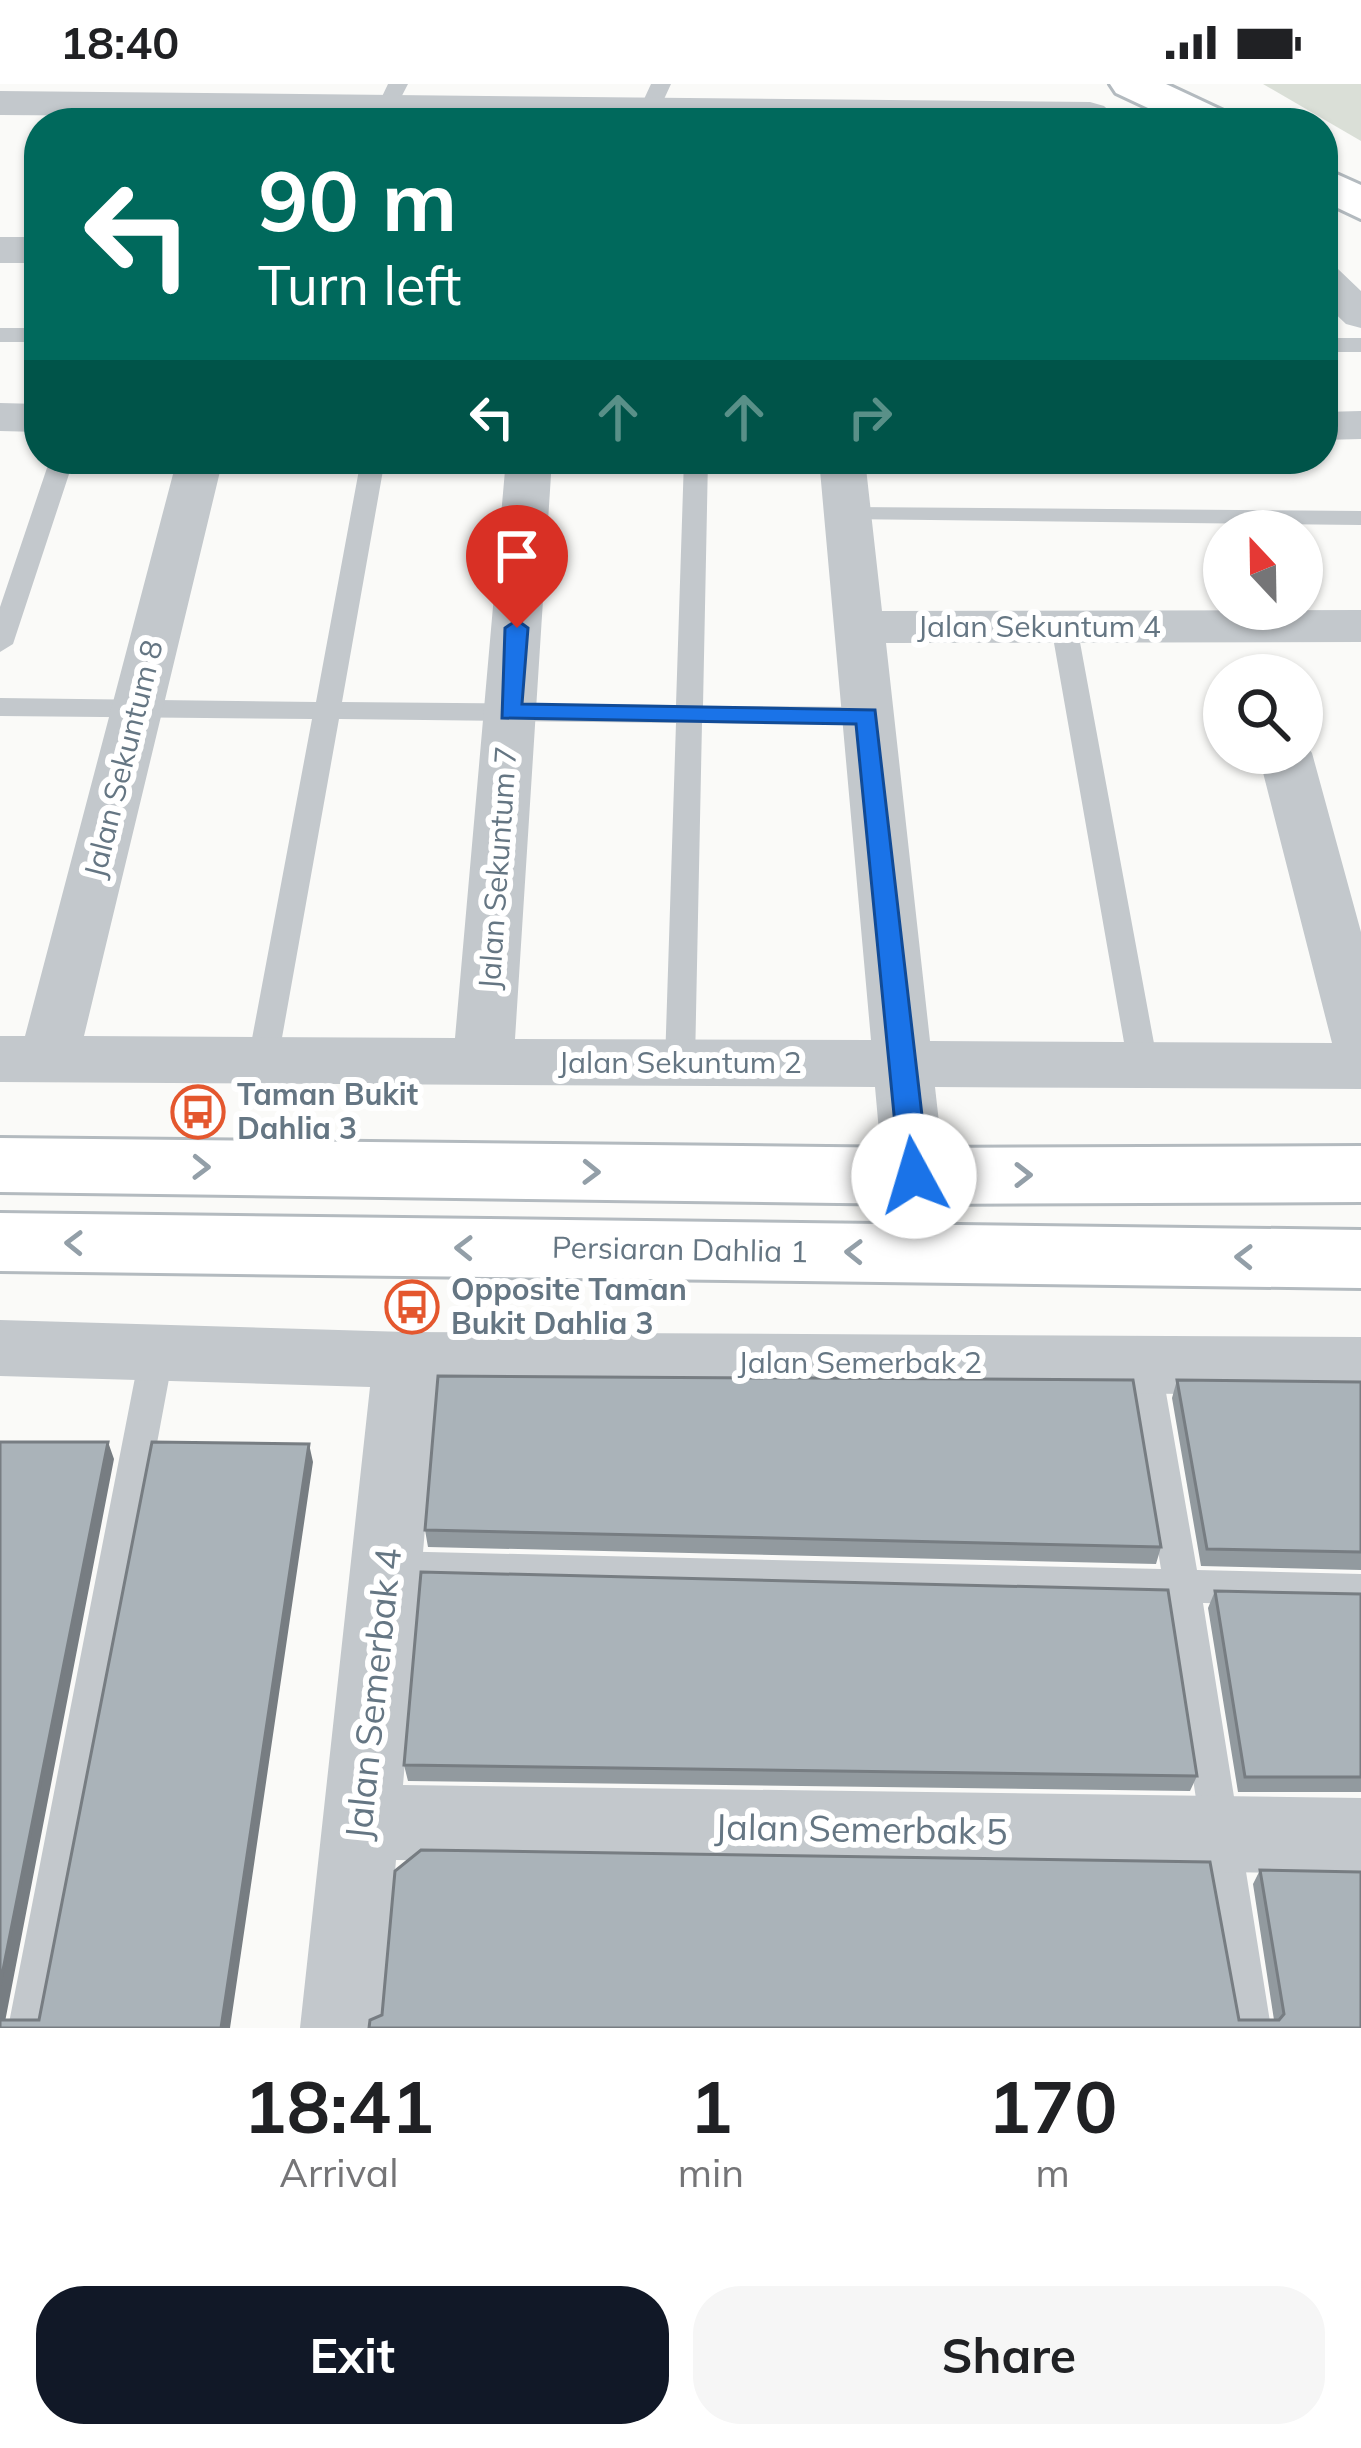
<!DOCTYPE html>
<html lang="en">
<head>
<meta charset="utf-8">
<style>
	:root { --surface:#fff; --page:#f6f6f6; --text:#202124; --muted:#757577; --accent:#111827 }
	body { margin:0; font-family:Mulish,sans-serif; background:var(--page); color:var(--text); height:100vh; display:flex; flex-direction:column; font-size:45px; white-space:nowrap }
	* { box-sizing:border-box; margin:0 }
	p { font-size:39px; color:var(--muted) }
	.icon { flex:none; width:66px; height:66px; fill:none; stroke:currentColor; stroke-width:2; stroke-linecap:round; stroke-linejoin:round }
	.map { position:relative; height:1944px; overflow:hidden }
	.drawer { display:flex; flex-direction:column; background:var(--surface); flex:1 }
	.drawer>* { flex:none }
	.top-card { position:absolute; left:24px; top:24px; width:1314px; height:366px; border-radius:48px; box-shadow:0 3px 9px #0004; background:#00695c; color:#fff; overflow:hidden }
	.needle { width:78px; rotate:338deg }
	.controls { position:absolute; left:1203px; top:426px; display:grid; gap:24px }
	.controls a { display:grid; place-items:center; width:120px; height:120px; border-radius:50%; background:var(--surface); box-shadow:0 3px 9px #0004; font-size:60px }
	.pin { position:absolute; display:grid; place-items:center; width:102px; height:102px; color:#fff; margin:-123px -51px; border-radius:50% 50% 50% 0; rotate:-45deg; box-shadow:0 0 12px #0007 }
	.pin .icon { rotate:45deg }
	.me { position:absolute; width:132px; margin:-66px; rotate:354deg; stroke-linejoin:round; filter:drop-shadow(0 0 9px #0008) }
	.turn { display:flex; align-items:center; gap:42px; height:252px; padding:0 36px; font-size:54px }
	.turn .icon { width:156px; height:156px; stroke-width:2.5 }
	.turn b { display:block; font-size:84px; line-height:102px }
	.lanes { display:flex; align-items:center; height:114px; padding:0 36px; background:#0003; justify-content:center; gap:60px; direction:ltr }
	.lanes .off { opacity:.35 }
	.eta { display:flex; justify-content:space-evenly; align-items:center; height:204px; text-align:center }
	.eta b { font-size:72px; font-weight:700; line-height:84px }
	.cta { display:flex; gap:24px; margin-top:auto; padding:24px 36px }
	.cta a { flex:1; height:138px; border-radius:48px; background:var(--accent); color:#fff; font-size:48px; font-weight:700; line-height:138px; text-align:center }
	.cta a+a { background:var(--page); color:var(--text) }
	.status { display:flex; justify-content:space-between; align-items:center; height:84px; padding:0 60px; background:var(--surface); direction:ltr }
	.status svg { height:33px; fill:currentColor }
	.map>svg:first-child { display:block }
</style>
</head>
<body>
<div class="status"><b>18:40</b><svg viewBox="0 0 49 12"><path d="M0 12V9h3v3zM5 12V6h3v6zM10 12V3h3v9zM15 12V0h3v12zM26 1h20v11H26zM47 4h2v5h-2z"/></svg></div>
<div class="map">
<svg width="1361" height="1944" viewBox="0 0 1361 1944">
	<rect width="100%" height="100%" fill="#fafaf8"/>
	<path fill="#dadfd7" d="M1263 0H1361V57Z"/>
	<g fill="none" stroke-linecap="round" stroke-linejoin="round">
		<g stroke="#b3babf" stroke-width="6">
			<path id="secondary" d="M1110 0H1166L1230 30 1237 39H1180L1116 9Z
				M1323 84 1361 101V135L1323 117Z
				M0 1054 914 1064 1361 1062V1118L914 1120 0 1108Z
				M0 1129 1361 1146V1204L0 1187Z"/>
		</g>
		<path fill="#c3c8cc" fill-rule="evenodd" d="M388 0H408L394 27 387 29 377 23Z
			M651 0H671L659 26 649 32 639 26Z
			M0 244H39V258H0Z
			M1323 254H1361V268H1323Z
			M50 375H74L13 560 0 568V523Z
			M361 375H385L342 618 676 621 684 375H708L703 622 867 623 880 632 867 641 702 639 695 979 691 987H669L665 979 676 639 339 635 278 976 274 984H252L248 976 312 635 0 632V614L316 618Z
			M851 423 1361 427V441L843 435 839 430Z
			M1064 534 1077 542 1158 981 1154 989H1132L1128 981 1051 542Z
			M157 1254 169 1258 174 1268 48 1944H8L140 1268 145 1258Z
			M1144 1266 1156 1270 1161 1280 1197 1486 1361 1490V1522L1203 1519 1271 1944H1231L1166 1518 386 1499 373 1494 368 1483 373 1472 386 1467 1161 1485 1127 1280 1132 1270Z"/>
		<path fill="#c3c8cc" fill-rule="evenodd" d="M0 7 1090 18 1104 22 1122 39 0 31Z
			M0 153H39V179H0Z
			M1323 181 1338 185 1361 207V244L1346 240 1323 218Z
			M0 319 39 320V348L0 347Z
			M1361 327V355L1323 356V328Z
			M177 375H223L84 952 455 954 506 375H552L515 955 871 956 819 375H865L882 527 1361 526V558L886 559 930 957 1332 959 1258 669H1302V656L1312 669 1361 848V1005L935 1003 945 1092 936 1110 914 1117 892 1110 883 1092 875 1003 0 998V952H25Z
			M0 1236 406 1248 1361 1253V1311L437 1305 403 1701 1361 1714V1790L396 1776 382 1944H300L370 1303 0 1292Z"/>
		<use href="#secondary" fill="#fff" fill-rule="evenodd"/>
	</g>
	<path fill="#929a9f" d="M1177 1296 1361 1298V1486L1201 1482 1172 1314Z
		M425 1446 1161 1463 1156 1480 428 1463Z
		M1215 1507 1361 1510V1708H1238L1208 1524Z
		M404 1681 1197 1692 1190 1707 408 1697Z
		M1260 1786 1361 1944 1239 1936H1274L1253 1800Z"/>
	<path fill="#777d82" d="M108 1358 114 1375 4 1943 0 1938V1901Z
		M309 1360 313 1378 230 1944H221Z"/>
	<path fill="#aab3b9" stroke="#777d82" stroke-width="3" d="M438 1292 1133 1296 1161 1463 425 1446Z
		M1177 1296 1361 1298V1468L1207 1465Z
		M0 1358H108L0 1901Z
		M152 1358 309 1360 221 1944H0V1936H39Z
		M421 1488 1168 1506 1197 1692 404 1681Z
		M1215 1507 1361 1510V1693H1245Z
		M421 1766 1210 1778 1239 1936H1279L1284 1930 1260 1786 1361 1788V1944H369L370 1936 382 1931 395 1787Z"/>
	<defs><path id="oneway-chevron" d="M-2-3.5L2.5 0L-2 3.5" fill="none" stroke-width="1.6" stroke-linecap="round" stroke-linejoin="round" transform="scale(3)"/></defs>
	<g stroke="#939fa8">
		<use href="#oneway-chevron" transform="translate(201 1083) rotate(1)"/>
		<use href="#oneway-chevron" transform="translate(591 1088) rotate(1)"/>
		<use href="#oneway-chevron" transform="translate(1023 1091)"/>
		<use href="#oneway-chevron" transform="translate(74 1159) rotate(-179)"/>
		<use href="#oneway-chevron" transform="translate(464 1164) rotate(-179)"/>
		<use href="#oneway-chevron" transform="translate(854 1168) rotate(-179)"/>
		<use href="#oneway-chevron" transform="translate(1244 1173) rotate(-179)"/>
	</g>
	<path fill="#1a73e8" stroke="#114b97" stroke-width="3" d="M517 536 528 544 522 620 875 626 929 1092 924 1100H904L900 1092 856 640 502 634 505 544Z"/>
	<defs>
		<g id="bus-ring" transform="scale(2.7)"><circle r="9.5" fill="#fff" stroke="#e4572e" stroke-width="1.5"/><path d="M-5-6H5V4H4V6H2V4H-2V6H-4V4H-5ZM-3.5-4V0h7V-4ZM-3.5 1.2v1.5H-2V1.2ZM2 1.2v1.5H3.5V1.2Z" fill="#e4572e"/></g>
	</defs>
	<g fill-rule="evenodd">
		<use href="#bus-ring" x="198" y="1028"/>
		<use href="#bus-ring" x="412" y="1223"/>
	</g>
	<g text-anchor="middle" stroke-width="12" stroke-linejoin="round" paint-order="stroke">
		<g font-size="30" fill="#657683" stroke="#fff">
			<text x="1039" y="553">Jalan Sekuntum 4</text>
			<text transform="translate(124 675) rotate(-76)" y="10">Jalan Sekuntum 8</text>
			<text transform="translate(498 784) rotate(-86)" y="10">Jalan Sekuntum 7</text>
			<text x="680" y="989">Jalan Sekuntum 2</text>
			<text transform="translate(680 1166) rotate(1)" y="10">Persiaran Dahlia 1</text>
			<text x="860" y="1289">Jalan Semerbak 2</text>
		</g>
		<g font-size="30" font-weight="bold" fill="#657683" stroke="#fff" text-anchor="start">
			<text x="237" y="1021">Taman Bukit<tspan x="237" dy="34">Dahlia 3</tspan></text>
			<text x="451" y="1216">Opposite Taman<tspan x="451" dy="34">Bukit Dahlia 3</tspan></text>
		</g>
		<g font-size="36" fill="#657683" stroke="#fff">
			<text transform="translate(373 1610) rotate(-84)" y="13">Jalan Semerbak 4</text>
			<text transform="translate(861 1745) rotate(1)" y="13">Jalan Semerbak 5</text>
		</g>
	</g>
</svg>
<div class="controls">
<a><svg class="needle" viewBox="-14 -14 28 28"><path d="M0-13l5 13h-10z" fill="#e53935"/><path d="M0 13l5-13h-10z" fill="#757577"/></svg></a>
<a><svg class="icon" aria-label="search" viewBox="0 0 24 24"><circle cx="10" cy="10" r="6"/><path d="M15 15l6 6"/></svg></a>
</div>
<div class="pin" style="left:517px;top:544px;background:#d93025"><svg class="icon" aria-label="arrive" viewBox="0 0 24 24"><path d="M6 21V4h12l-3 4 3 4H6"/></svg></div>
<svg class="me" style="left:914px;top:1092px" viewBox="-20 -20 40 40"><circle r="19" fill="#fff"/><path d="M0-13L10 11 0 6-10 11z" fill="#1a73e8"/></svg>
<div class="top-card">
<div class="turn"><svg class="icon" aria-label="left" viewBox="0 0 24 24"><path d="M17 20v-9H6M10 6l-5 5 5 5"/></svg><div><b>90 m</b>Turn left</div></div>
<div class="lanes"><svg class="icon" aria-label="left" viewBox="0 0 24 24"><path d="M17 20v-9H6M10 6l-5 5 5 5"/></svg><svg class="icon off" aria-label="ahead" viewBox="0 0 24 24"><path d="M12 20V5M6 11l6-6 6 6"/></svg><svg class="icon off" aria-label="ahead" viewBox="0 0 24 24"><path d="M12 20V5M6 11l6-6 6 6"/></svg><svg class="icon off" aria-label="right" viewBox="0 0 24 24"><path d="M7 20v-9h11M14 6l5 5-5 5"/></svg></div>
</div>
</div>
<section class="drawer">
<div class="eta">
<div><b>18:41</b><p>Arrival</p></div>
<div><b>1</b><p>min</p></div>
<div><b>170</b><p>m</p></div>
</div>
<div class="cta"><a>Exit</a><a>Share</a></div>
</section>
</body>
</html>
